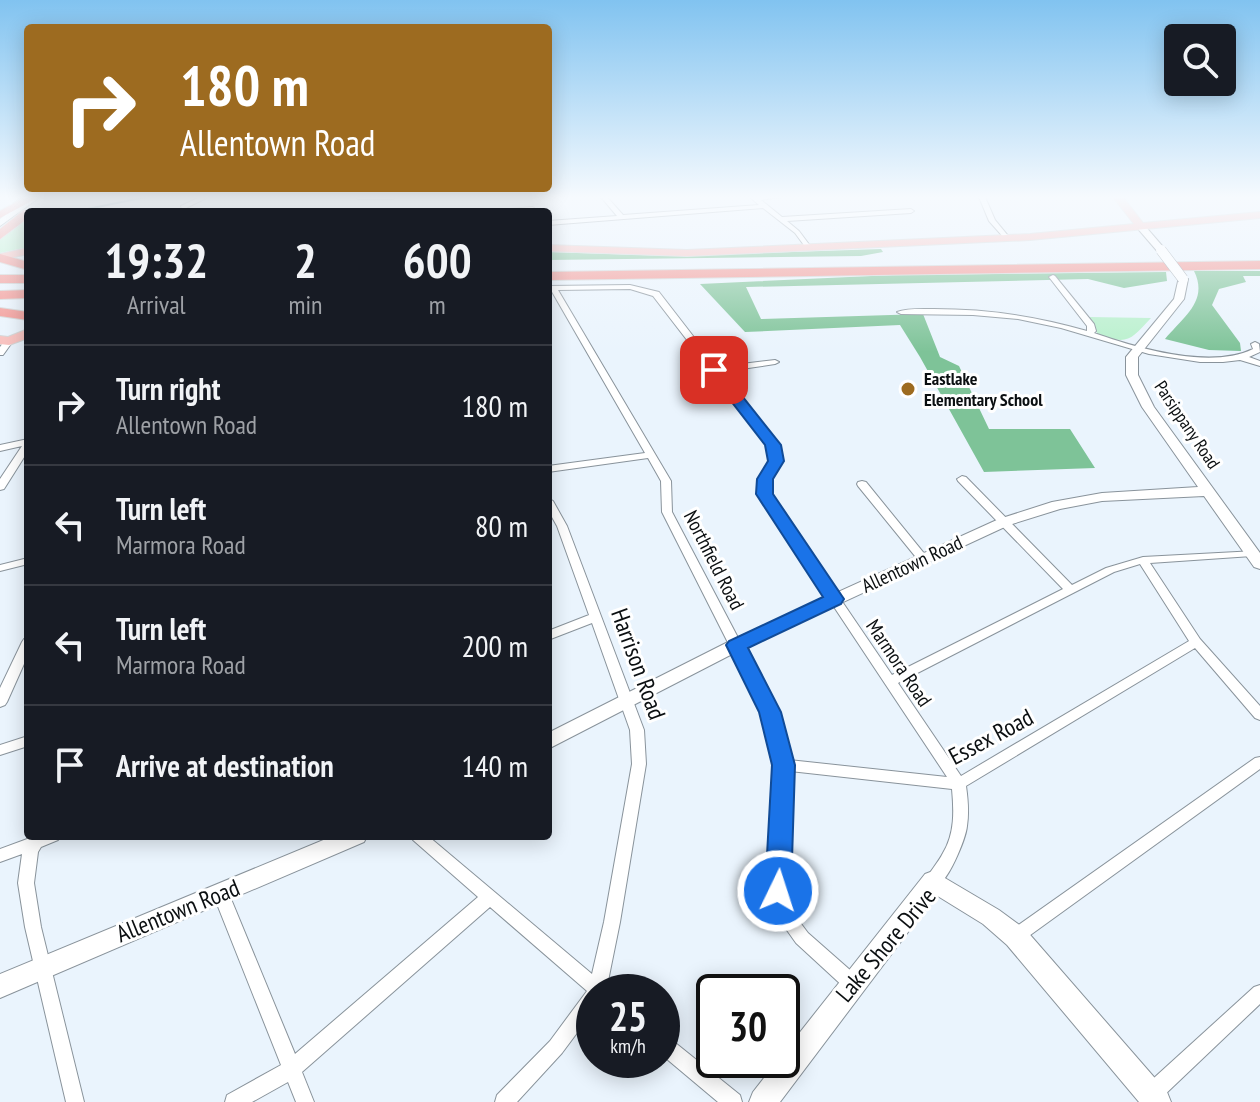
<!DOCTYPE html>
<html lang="en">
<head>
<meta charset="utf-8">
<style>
	:root { --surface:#171b24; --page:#242831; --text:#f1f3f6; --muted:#9ea1a6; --line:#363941 }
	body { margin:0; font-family:"PT Sans Narrow",sans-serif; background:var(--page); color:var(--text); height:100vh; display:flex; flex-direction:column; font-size:30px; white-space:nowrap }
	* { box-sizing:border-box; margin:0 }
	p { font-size:26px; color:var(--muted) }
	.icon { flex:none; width:44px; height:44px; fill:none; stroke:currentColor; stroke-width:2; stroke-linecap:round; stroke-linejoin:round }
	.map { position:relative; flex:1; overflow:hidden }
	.details { position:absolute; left:24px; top:208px; width:528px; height:632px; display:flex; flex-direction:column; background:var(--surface); border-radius:8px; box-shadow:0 4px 20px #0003 }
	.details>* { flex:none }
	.top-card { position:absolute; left:24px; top:24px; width:528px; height:168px; border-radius:8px; box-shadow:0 4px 20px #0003; background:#9d6b20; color:#fff; overflow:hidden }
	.controls { position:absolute; left:1164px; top:24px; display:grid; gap:16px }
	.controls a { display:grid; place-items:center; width:72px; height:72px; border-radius:8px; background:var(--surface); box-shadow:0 4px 20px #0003; font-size:40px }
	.speed { position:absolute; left:576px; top:974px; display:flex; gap:16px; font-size:40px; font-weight:700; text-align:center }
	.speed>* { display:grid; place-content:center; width:104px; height:104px; border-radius:50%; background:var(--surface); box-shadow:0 4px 20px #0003; line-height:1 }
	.speed small { font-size:20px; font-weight:400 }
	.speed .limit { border:4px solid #111; border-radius:12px; background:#fff; color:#111 }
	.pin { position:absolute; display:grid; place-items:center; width:68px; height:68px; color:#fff; margin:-34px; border-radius:16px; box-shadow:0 4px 12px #0006 }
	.me { position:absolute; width:88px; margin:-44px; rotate:4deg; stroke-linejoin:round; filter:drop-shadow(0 0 6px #0008) }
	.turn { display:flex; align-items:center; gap:28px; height:168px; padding:0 24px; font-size:36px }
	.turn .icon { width:104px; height:104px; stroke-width:2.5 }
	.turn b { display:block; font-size:56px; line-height:68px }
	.eta { display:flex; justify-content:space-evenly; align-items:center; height:136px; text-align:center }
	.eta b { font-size:48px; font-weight:800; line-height:56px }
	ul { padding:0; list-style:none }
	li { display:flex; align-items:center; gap:24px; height:120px; padding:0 24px; border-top:2px solid var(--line) }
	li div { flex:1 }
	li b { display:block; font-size:30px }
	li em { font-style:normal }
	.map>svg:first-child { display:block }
</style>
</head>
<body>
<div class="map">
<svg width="1260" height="1102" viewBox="0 0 1260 1102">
	<rect width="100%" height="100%" fill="#eaf4fd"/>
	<path fill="#b8f0cc" d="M28 216V247L0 253V232Z
		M1089 317 1151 318C1130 340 1129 345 1098 335Z"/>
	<path fill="#7ec398" d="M881 249 883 252 861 256 548 260V252L671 256Z
		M1194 271H1260V276H1243L1246 282 1219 289 1212 305 1240 343 1241 351 1209 350 1165 339C1183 317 1209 301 1194 271Z
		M1166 272 1167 281 1124 288 1088 279 746 287 761 319 923 314 940 357 959 366 989 429H1070L1095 468 984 472 920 357 900 325 745 332 700 284 893 275Z"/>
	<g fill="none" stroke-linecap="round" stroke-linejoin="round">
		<path stroke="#629db6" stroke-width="2" d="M73 212 146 197"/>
		<g stroke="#89939b" stroke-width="2">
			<path id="street" d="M200 197H208L184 209 210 210 213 212H154L157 210 182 209 181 206Z
				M355 197H396L393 199H358Z
				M601 197H607L623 215 759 205 750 197H781L761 200 782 217 911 209 914 211 911 213 787 221 799 231 811 247 808 249 806 248 795 233 763 208 548 225V221L617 216Z
				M979 197H985L995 220 1009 237V239H1005L989 221Z
				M532 207 534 208V210L498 212 501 210Z
				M1053 275 1055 276 1094 324 1096 331 1094 333C1137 348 1210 370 1253 349L1251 344 1255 342 1259 344 1260 352 1249 357 1260 361V366L1240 360 1223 362H1200L1149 354 1061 328 1018 319 973 315 901 314 897 312C907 308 922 309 934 309 986 309 1036 316 1087 331V326L1049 277Z
				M630 285 659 292 717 367 775 360 779 362 775 364 721 372 778 445 781 461 770 479 769 494 892 675 1063 589 958 481 957 479 962 476 966 477 1072 585 1106 568 1143 557 1256 551 1258 553 1252 556 1150 563 1200 639 1260 706V720L1255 718 1195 648 966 786C968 800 969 813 967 826 966 838 947 886 934 887 931 888 929 886 927 886L925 881C930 871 938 863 943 853 955 833 954 811 952 789L790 771 786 891 790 909 808 933 858 977 861 983 858 989 852 991 846 989 796 943 774 912 770 891 776 765 763 712 662 512 661 481 648 458 548 472V466L645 453 551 290H548V286ZM630 289 653 296 768 445 771 461 760 479 759 494 947 777 789 760 777 712 672 512 671 481 558 290ZM1140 564 1189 641 961 776 898 683 1114 572Z
				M6 339 13 341 3 355H0V347Z
				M28 439V451L4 489 0 490V479L22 446 0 451V445Z
				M862 481 866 482 927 557 929 559 927 561H919L858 486 857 484 858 482Z
				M548 498 553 501 567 526 644 730 646 764 620 922 607 986 610 992H594V1010L562 1053 517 1102H495L497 1095 550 1041 587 991 490 907 302 1072 314 1102H296L288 1082 252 1102H225L227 1095 281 1065 213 894 215 889 221 887 227 889 229 894 295 1054 478 897 413 840 410 836H428L592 974 604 922 632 764 630 730 592 623 548 640V631L589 615 557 526 548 510Z
				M28 558V564L0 571V565Z
				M28 638V655L7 702 5 705 0 707V688L22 642 24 639Z
				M28 736V746L0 755V745Z
				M1260 757V769L1022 941 1016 943 1010 941 1008 936 1010 931 1255 758Z
				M31 836H61L58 840 41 847 38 852 34 883 41 927 84 1102H66L25 927 18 883 22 854 0 862V849L30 838Z
				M1260 985V1004L1158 1101H1144L1142 1094 1144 1087 1254 987Z
				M662 1034 668 1037 740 1095 742 1102H718L662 1055Z"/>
		</g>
		<g stroke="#89939b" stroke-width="2">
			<path id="secondary" d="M30 197H40L0 226V219Z
				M1139 226H1145L1164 248V252H1158L1139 230Z
				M1179 277 1188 279 1184 299 1138 357V375L1154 407 1260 553V569L1254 567 1204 496 1102 501 1060 509 1009 525 742 649 548 749V733L730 641 999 519 1052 502 1102 493 1198 487 1142 407 1126 375V357L1174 299Z
				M333 836H367L364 842 0 998V974Z
				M933 871 999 910 1025 929 1167 1092 1171 1102H1139L1007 945 983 924 936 895 780 1102H749L753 1092 778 1060H782V1055L925 874Z"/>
		</g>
		<g stroke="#d3d4d4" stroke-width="2">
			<path id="primary" d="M1113 197H1123L1143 223 1260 212V218L1030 240 687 256 548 251V245L687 250 1030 234 1134 224Z
				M28 248V254L0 260V254Z
				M28 329V338L9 345 0 344V336L8 337Z"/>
		</g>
		<g stroke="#d3d4d4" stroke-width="2">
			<path id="highway" d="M25 197H39L0 218V211Z
				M24 210 34 212H28V218L0 239V229Z
				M0 254 28 262V270L0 262Z
				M1260 261V269L548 280V272Z
				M0 275H28V283H0Z
				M28 290V298L0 299V291Z
				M0 308 28 312V320L0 316Z"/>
		</g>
		<use href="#street" fill="#fff" fill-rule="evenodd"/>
		<use href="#secondary" fill="#fff" fill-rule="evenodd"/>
		<use href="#primary" fill="#f8bfbc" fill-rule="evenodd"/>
		<use href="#highway" fill="#f39490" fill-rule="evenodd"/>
		<g stroke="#89939b" stroke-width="11" stroke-linecap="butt">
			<path id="secondary-bridge" d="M1161 250 1183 279"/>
		</g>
		<use href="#secondary-bridge" stroke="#fff" stroke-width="10"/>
	</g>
	<linearGradient id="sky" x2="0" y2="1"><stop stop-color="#81c3f0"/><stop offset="0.56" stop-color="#f6fafe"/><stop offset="1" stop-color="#f6fafe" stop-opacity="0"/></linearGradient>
	<rect width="1260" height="352" fill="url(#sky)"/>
	<path fill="#1a73e8" stroke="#114b97" stroke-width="2" d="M714 366 719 367 781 445 784 461 773 479V494L844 599 841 604 748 648 781 712 795 765 791 891 787 899 778 902 768 899 765 891 772 765 759 712 726 645 729 641 823 597 756 494 757 479 768 461 765 445 707 370Z"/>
	<circle fill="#9d6b20" stroke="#fff" stroke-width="3" cx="908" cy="389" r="8"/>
	<g text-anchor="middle" stroke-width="6" stroke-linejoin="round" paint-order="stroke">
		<g font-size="18" font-weight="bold" fill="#0b0f11" stroke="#fff" text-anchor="start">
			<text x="924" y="385">Eastlake<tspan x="924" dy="21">Elementary School</tspan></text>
		</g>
		<g font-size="18" fill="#0b0f11" stroke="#fff">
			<text transform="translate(1187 425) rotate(56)" y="6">Parsippany Road</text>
		</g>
		<g font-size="20" fill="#0b0f11" stroke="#fff">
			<text transform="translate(714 560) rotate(63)" y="7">Northfield Road</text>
			<text transform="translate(912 564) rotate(-25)" y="7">Allentown Road</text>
			<text transform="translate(899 663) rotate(56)" y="7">Marmora Road</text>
		</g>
		<g font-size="24" fill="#0b0f11" stroke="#fff">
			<text transform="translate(638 664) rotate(70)" y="8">Harrison Road</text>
			<text transform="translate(991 737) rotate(-28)" y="8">Essex Road</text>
			<text transform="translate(178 911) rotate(-22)" y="8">Allentown Road</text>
			<text transform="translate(886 945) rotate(-50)" y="8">Lake Shore Drive</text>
		</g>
	</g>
</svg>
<div class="controls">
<a><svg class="icon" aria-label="search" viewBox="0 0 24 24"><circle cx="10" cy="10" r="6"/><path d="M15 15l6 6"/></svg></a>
</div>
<div class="speed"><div>25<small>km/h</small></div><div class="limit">30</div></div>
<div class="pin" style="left:714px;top:370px;background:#d93025"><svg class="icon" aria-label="arrive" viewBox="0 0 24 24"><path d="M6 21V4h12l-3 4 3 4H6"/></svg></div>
<svg class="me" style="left:778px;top:891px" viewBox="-20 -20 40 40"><circle r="17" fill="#1a73e8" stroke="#fff" stroke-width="3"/><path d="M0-11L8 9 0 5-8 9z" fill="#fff"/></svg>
<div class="top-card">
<div class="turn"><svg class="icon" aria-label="right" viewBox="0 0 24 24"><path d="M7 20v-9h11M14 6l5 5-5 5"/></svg><div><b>180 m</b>Allentown Road</div></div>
</div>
<section class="details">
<div class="eta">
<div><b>19:32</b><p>Arrival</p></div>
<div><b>2</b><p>min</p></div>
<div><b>600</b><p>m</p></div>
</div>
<ul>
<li><svg class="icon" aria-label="right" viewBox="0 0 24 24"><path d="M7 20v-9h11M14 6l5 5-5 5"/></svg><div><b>Turn right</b><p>Allentown Road</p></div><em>180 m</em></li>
<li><svg class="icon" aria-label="left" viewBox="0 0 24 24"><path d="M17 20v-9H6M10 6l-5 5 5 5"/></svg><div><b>Turn left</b><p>Marmora Road</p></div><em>80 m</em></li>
<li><svg class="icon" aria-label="left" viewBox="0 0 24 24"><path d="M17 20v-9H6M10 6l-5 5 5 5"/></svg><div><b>Turn left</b><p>Marmora Road</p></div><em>200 m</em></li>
<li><svg class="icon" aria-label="arrive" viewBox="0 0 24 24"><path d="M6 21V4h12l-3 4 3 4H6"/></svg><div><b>Arrive at destination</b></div><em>140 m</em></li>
</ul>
</section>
</div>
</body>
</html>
